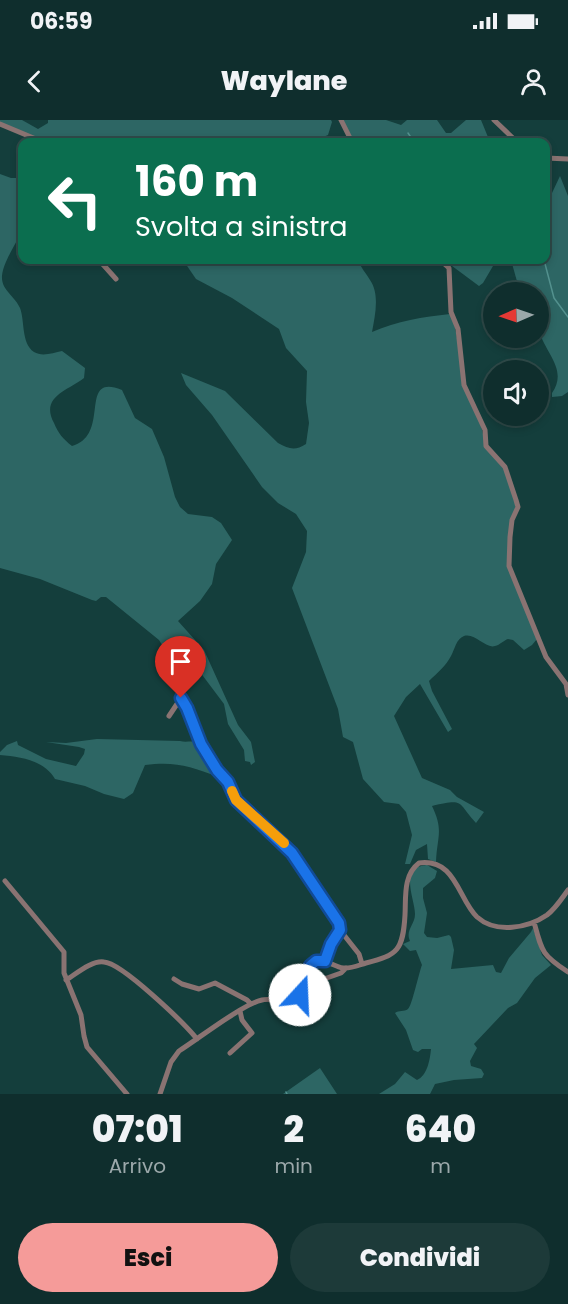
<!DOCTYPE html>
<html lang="it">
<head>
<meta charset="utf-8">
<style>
	:root { --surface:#0f2e2d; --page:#1d3a39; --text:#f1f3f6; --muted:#9ba8aa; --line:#2f4a49; --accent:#f59b99 }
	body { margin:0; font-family:Poppins,sans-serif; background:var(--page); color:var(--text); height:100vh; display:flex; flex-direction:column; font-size:22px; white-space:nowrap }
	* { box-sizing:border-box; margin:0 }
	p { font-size:20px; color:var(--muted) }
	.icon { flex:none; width:33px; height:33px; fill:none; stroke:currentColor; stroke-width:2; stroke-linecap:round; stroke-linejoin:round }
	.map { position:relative; height:974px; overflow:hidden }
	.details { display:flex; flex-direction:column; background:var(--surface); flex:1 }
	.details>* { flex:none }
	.guide { position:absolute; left:18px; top:18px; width:532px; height:126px; border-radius:12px; box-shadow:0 3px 9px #0003,0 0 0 2px var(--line); background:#0b6e4f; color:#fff; overflow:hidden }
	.needle { width:39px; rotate:268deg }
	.fabs { position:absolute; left:483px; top:162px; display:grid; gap:12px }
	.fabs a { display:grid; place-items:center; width:66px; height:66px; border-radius:50%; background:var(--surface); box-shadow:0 3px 9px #0003,0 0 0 2px var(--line); font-size:30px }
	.pin { position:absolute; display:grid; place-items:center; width:51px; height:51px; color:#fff; margin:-62px -26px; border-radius:50% 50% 50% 0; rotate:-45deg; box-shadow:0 0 6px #0007 }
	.pin .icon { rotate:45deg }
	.me { position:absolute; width:66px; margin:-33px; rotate:20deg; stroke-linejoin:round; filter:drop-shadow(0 0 4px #0008) }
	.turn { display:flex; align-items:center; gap:21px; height:126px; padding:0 18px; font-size:27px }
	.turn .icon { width:78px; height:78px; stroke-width:2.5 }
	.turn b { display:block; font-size:42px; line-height:51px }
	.eta { display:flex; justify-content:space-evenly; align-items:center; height:102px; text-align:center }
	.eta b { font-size:36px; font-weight:800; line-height:42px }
	.cta { display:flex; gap:12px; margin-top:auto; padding:12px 18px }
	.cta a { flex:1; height:69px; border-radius:36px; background:var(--accent); color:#111; font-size:24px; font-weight:800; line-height:69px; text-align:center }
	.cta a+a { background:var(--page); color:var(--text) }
	.status { display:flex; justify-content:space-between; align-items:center; height:42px; padding:0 30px; background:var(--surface); direction:ltr }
	.status svg { height:16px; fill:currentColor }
	header { display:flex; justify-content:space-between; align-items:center; height:78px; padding:0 18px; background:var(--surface); font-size:27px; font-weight:800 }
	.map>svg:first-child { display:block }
</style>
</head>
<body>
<div class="status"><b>06:59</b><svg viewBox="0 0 49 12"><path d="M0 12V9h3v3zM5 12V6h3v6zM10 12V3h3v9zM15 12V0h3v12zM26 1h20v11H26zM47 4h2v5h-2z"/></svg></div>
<header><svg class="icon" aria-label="back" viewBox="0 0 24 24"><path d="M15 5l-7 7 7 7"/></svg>Waylane<svg class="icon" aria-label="person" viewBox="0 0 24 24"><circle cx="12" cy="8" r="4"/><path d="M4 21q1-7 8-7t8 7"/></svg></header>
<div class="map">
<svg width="568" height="974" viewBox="0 0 568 974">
	<rect width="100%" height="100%" fill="#143e3c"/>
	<path fill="#2d6664" d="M0 0H22L38 9 48 3V0H331L332 2 328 15 318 19 314 22H47L0 3Z
		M343 0H386L401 5 407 0H437L446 13H451L466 0H481L490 22H354Z
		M0 54 11 58H22V116L19 117C13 128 3 144 2 156 1 170 15 176 20 188 25 201 21 223 34 232 42 237 53 233 62 231L85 248 84 258C67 271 40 277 54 303 58 313 63 319 72 326 112 315 77 252 122 270L135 298 152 309 164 337 175 377 180 387 188 394 212 397 221 403 232 420 216 444 212 464 200 481 178 501 204 530 238 605 251 622 255 642 251 645 250 642 245 641 244 630 228 604 224 584 200 552 195 550 186 563 159 520 106 477H101L96 481 92 480 40 459 0 448Z
		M560 56 568 76V272L562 276 552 277V273C568 250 546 234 539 211 535 201 538 184 538 172H520L511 140H546V76L552 73Z
		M183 140H358C361 148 366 153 370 160 380 174 375 196 372 212 397 201 423 197 450 194L454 202 461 240V254L481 305 486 328 504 349 516 384 507 441 537 519 532 525 524 530 513 520 508 519C504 520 500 525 495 526 485 529 476 513 464 516 456 519 455 529 451 536 446 546 437 553 429 561L432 571 452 609 448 612 420 564 406 577 394 596 422 658 450 670 457 677 484 692 476 703C457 683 466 678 432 686 444 711 437 716 436 742L428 739 427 724 416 730 410 744H405L412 715 406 692 399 684 384 682 363 659 353 622 343 617 338 589 292 468 306 432 307 411 296 394 278 383 262 367 212 295 186 265 181 253 225 271 278 323C289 329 295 331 306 324L309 303 306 282 307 251 286 228 279 209 232 178 196 159Z
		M444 140H504L493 146 483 163 479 166Z
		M97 619 180 621C186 623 193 620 198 623L218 657C191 646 174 641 145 645L133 673 124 679 104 674 85 666 55 659C44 640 21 637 0 635V632L7 625 17 621 18 625 46 639 76 646 84 634 85 629 79 627 46 622 66 623Z
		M427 745 437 751 435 758 423 768V778L427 793 424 813 427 817 437 818 449 815 451 817 454 830 451 849 493 845 496 852 501 853 509 838 531 812 533 808 542 835 551 845 535 858 517 883 508 888 474 924 477 928 470 941 471 946 481 949 484 954 482 958 454 960 435 964 430 974H379L395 964 405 952 417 960C427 956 430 940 431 929H422L418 932 413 930 406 910 395 893C399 890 404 892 408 889 412 886 419 852 422 845L416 830 410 831 403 824 410 821C405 810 415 805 415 794 415 779 398 747 427 745Z
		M320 948 337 974H283Z"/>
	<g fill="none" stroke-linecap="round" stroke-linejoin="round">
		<path stroke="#53918e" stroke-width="1.5" d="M408 13 414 22
			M544 140 554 178 568 197
			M286 972 287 974"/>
		<path stroke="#8a7372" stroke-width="5" d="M341 0 352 22
			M494 0 517 22
			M0 4 43 22
			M546 38 568 39
			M99 140 116 159
			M440 140 449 148 451 192 458 209 464 265 485 310 486 326 505 347 516 380 518 387 512 400 510 417 509 446 546 537 566 564 568 575
			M169 596 181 578 187 587 202 624 217 650 228 662 236 680 292 733 336 797 340 810 331 824 325 841
			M5 761 64 832V853L81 895 84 916 87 927 127 974
			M534 802C542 832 542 835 568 852
			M340 810 359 834 362 844
			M174 859 182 864 199 869 215 863 247 880 251 884
			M66 860C76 854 92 840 104 842 122 843 184 903 197 919
			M307 865 341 853 346 848
			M230 933 252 913 242 900 240 891
			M160 974 171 942 179 931C198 919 243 884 262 880 274 878 293 881 303 873 312 866 306 851 312 843 324 837 332 846 343 848 351 849 359 845 366 843 398 835 403 830 405 795 406 777 403 755 419 743 456 738 458 779 477 797 496 814 528 808 547 795 556 788 562 778 568 770"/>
	</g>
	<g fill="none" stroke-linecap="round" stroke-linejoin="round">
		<g stroke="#114b97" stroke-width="15">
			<path id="route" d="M181 578 187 588 201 624 217 650 228 662 236 680 292 733 339 803 340 810 331 824 325 841H316L310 846C308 856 309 869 300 875"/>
		</g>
		<use href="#route" stroke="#1a73e8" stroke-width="10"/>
		<path stroke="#f59e0b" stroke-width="10" d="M232 671 236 680 284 723"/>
	</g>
</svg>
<div class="fabs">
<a><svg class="needle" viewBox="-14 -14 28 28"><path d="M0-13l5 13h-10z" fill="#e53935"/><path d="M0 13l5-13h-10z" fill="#9ba8aa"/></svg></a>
<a><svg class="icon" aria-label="sound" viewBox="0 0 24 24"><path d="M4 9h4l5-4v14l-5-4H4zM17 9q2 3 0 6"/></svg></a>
</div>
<div class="pin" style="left:181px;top:578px;background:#d93025"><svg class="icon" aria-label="arrive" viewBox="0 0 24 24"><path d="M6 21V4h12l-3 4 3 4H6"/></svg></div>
<svg class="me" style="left:300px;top:875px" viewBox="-20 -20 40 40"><circle r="19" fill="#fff"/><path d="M0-13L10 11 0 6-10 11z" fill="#1a73e8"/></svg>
<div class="guide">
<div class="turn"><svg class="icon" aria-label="left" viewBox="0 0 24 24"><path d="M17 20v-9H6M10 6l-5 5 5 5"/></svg><div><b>160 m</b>Svolta a sinistra</div></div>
</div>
</div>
<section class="details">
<div class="eta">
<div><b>07:01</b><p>Arrivo</p></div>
<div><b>2</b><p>min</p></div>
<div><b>640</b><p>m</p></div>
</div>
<div class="cta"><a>Esci</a><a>Condividi</a></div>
</section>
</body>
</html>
